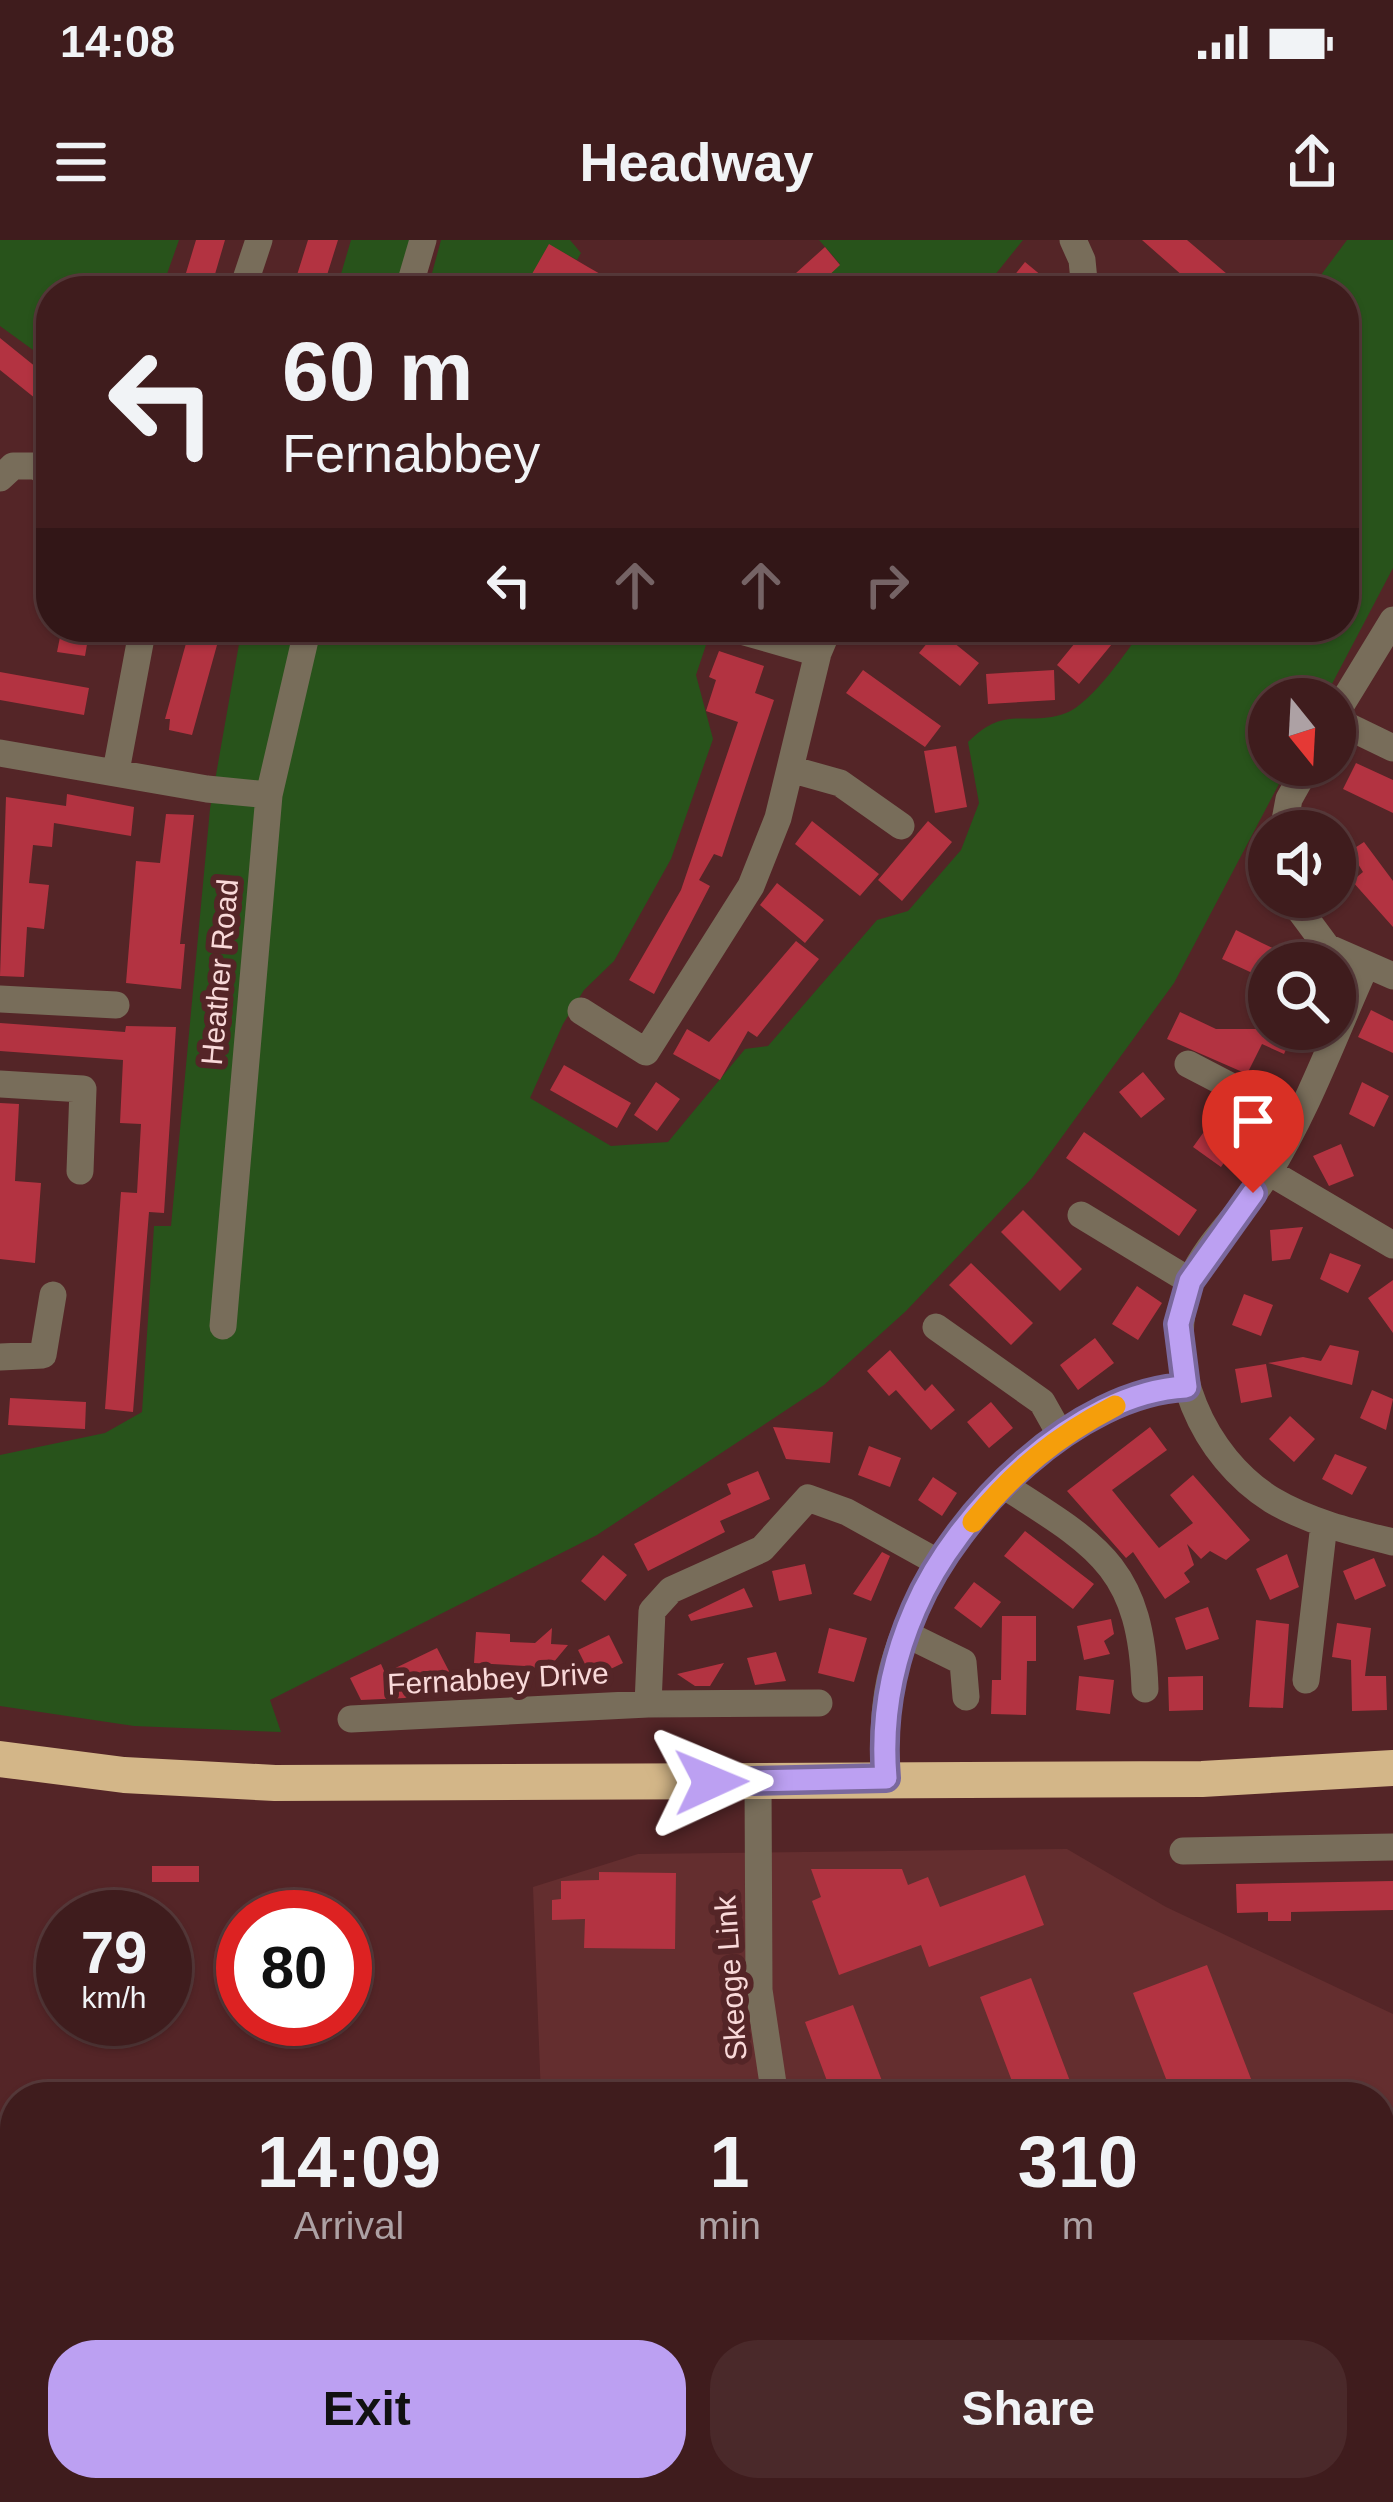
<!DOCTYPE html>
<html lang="en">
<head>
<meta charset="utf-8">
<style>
	:root { --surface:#3f1c1d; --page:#4a292a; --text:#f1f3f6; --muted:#ada1a4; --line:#583a3b; --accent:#bca0f2 }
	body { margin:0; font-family:Helvetica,sans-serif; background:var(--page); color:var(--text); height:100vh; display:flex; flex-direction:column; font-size:45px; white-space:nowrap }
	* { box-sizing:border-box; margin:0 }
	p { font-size:39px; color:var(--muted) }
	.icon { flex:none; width:66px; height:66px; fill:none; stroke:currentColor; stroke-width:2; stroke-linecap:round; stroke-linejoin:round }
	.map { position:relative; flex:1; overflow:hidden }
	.details { position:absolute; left:0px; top:1842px; width:1395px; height:420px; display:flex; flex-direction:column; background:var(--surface); border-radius:48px 48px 0 0; box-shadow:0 3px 9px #0004,0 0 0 3px var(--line) }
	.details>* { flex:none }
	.hud { position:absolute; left:36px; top:36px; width:1323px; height:366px; border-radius:48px; box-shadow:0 3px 9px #0004,0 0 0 3px var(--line); background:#3f1c1d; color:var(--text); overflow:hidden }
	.needle { width:78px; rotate:162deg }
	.buttons { position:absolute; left:1248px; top:438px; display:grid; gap:24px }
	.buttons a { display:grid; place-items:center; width:108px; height:108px; border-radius:50%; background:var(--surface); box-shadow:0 3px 9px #0004,0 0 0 3px var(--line); font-size:60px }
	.speed { position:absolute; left:36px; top:1650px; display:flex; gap:24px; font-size:60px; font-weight:700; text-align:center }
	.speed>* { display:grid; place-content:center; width:156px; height:156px; border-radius:50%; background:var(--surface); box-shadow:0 3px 9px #0004,0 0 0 3px var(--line); line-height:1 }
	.speed small { font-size:30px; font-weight:400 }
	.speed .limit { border:18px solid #d22; background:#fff; color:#111 }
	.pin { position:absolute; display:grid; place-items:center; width:102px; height:102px; color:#fff; margin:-123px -51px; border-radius:50% 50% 50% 0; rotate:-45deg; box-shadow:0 0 12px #0007 }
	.pin .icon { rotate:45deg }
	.me { position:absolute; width:132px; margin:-66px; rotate:89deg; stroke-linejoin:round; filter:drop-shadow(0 0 9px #0008) }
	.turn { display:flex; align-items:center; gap:42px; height:252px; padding:0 48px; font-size:54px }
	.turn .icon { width:156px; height:156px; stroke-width:2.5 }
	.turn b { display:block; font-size:84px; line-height:102px }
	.lanes { display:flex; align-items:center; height:114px; padding:0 48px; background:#0003; justify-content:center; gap:60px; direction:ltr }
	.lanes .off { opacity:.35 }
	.eta { display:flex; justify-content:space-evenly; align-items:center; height:204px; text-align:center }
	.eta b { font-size:72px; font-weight:700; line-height:84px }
	.action { display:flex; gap:24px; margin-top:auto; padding:24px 48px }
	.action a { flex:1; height:138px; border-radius:48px; background:var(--accent); color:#111; font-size:48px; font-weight:700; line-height:138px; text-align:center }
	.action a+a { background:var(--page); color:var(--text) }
	.status { display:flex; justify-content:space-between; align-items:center; height:84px; padding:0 60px; background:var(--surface); direction:ltr }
	.status svg { height:33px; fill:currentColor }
	header { display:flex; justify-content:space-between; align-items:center; height:156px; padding:0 48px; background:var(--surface); font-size:54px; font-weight:700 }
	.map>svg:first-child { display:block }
</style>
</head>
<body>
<div class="status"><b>14:08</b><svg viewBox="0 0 49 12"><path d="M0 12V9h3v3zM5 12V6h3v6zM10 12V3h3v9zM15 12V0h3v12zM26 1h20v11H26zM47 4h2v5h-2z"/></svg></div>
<header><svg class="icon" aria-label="menu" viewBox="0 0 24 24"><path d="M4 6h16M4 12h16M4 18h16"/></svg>Headway<svg class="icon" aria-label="share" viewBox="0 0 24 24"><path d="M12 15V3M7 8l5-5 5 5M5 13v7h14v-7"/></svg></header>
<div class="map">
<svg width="1393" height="2262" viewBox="0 0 1393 2262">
	<rect width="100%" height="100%" fill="#542527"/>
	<path fill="#642e2f" d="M1067 1609 1166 1667 1393 1774V2244L1386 2262H576L573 2247H1380V1857H541L533 1647 638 1614Z"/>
	<path fill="#28531b" d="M0 0H179L161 51H51V123L0 86Z
		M351 0H412L396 51H336Z
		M441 0H570L581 13 577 20 549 5 546 51H433L428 48Z
		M819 0H1023L982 51H840L825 38 840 24Z
		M1347 0H1393V328L1324 459H1269V525H1289L1174 743 1032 938 906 1071 824 1145 597 1295 270 1460 281 1492 134 1486 0 1466V1215L105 1193 142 1172 154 986H171L210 569 242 387H293L433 405 550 387H667L708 399 696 435 713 499 671 619 614 721 584 750 563 784 530 858 611 906 668 902 745 809 768 806 877 680 908 671 961 610 979 563 968 502C1007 463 1024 488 1066 473 1092 463 1128 410 1144 387H1344V51H1309Z"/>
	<path fill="#b33341" d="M196 0H225L213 41 186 33Z
		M308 0H338L322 51H292Z
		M1142 0H1187L1247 51H1200Z
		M549 4 588 27 630 51H546L528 41Z
		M825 7 840 25 825 39 840 51H776Z
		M1025 22 1048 41 1040 51H1002Z
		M0 98 47 136 51 129V171L0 130Z
		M62 387H90L85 416 57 412Z
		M222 387 192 495 169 490 170 479H165L190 389Z
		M1088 387H1126L1079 444 1057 425Z
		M938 390 979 423 960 446 919 413Z
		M719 411 764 426 755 453 774 460 722 617 714 614 699 640 710 646 654 754 629 740 681 650 738 482 706 471 716 440 709 437Z
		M863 430 941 486 925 507 846 453Z
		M1054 430 1055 460 988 464 986 434Z
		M0 432 89 448 84 475 0 460Z
		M956 506 967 567 935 573 924 511Z
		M1356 523 1393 540V573L1343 549Z
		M67 554 134 567 131 596 54 583 52 607 33 605 29 643 49 645 44 689 27 687 24 737 0 736 6 557 66 566Z
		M166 574 194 575 180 704H185L181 749 126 743 136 621 160 623Z
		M812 581 879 634 860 656 795 604Z
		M928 581 952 602 902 661 878 640Z
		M1364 602 1393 641V687L1352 641 1363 632 1350 611Z
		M777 643 824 680 805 703 760 665Z
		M1236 690 1262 703 1304 723H1269V741L1248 731 1222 719Z
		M796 701 819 719 757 797 748 791 720 840 673 814 687 789 709 802Z
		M1371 770 1393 781V813L1358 797Z
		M1180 772 1216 789H1291V798L1284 814 1262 804 1247 834 1167 799Z
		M0 783 125 792 126 786 176 787 164 973 149 972 133 1172 105 1169 121 952 137 953 141 884 120 883 123 820 0 811Z
		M564 825 631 863 617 888 550 850Z
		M1143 832 1165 859 1141 878 1119 852Z
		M656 842 680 859 657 891 634 875Z
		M1362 842 1389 856 1374 887 1349 874Z
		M0 863 19 864 15 941 41 943 35 1023 0 1019Z
		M1211 882 1239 901 1221 927 1193 907Z
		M1084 892 1197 970 1179 996 1066 918Z
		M1341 904 1354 936 1329 946 1313 916Z
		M1023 970 1082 1029 1060 1051 1001 992Z
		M1303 987 1290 1019 1272 1021 1270 990Z
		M1330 1013 1361 1025 1348 1053 1320 1039Z
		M971 1023 1033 1083 1011 1105 949 1045Z
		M1393 1040V1093L1368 1058Z
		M1137 1046 1162 1063 1138 1100 1112 1084Z
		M1244 1054 1273 1065 1261 1096 1232 1085Z
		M1095 1098 1114 1123 1078 1150 1060 1125Z
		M1330 1105 1359 1111 1352 1145 1268 1123 1303 1117 1321 1121Z
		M890 1110 925 1151 932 1144 955 1170 931 1190 896 1150 889 1156 867 1131Z
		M1266 1124 1272 1157 1241 1163 1235 1129Z
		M1372 1150 1393 1159 1386 1190 1360 1178Z
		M10 1158 86 1162 85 1189 8 1185Z
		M991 1162 1013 1188 989 1208 967 1182Z
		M1290 1176 1315 1199 1294 1222 1269 1199Z
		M773 1187 833 1192 830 1223 786 1219Z
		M1150 1187 1167 1210 1112 1250 1159 1308 1193 1283 1170 1255 1193 1235 1250 1300 1226 1320 1210 1311 1201 1319 1187 1304 1194 1325 1184 1333 1190 1342 1165 1359 1133 1312 1126 1318 1067 1251Z
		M869 1206 901 1218 890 1247 858 1235Z
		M1335 1214 1367 1227 1352 1255 1322 1239Z
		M758 1231 770 1259 720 1281 725 1292 648 1331 634 1304 731 1254 727 1244Z
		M933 1237 957 1253 942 1276 918 1260Z
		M1025 1291 1094 1344 1073 1369 1004 1316Z
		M882 1312 890 1316 871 1361 853 1354Z
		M1287 1314 1299 1347 1270 1360 1256 1329Z
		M603 1315 627 1335 605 1361 581 1341Z
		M1374 1318 1386 1346 1355 1360 1343 1331Z
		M805 1324 812 1354 779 1361 772 1331Z
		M974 1342 1001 1362 981 1388 954 1368Z
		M744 1348 753 1367 691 1381 688 1375Z
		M1208 1367 1219 1399 1186 1410 1175 1378Z
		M1002 1376H1036V1421H1027L1026 1475 991 1474 992 1440H1001Z
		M1111 1379 1114 1394 1104 1401 1110 1414 1084 1420 1077 1386Z
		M1256 1380 1289 1384 1283 1468 1249 1467Z
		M1337 1383 1371 1388 1365 1436H1386L1387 1470 1352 1471 1351 1420 1332 1417Z
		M552 1388 551 1404 568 1405 543 1435 525 1434V1426L474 1423 476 1392 510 1394V1402L535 1403Z
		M829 1388 867 1398 854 1442 818 1433Z
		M609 1395 623 1423 592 1438 578 1410Z
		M437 1408 451 1435 405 1458 361 1460 350 1438 381 1424 385 1433Z
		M776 1412 786 1441 755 1445 747 1418Z
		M724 1423 710 1446H695L677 1434Z
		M1079 1436 1114 1440 1110 1474 1076 1470Z
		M1203 1436V1470L1169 1471 1168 1437Z
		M152 1626H199V1642H152Z
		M811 1629H902L908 1645 928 1637 940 1667 1025 1635 1044 1685 929 1727 921 1705 839 1735 812 1661 821 1657Z
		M599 1632 676 1633 675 1709 584 1708 585 1679 552 1680V1660L561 1659V1641L599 1640Z
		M1393 1641V1670L1291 1672V1681H1268V1672L1237 1673 1236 1644Z
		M1207 1725 1258 1857H1173L1133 1753Z
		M1031 1738 1076 1857H1018L980 1757Z
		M853 1765 887 1854 878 1857H833L805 1782Z"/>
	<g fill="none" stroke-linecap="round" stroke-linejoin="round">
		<path stroke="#786d5a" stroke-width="27" d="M1073 0 1082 20 1085 51
			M242 51 259 0
			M408 51 423 0
			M0 238 13 226H36L51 236
			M727 387 818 413 829 387
			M1335 475 1393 380
			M1335 480 1393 508
			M0 513 207 549 269 555
			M790 529 840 543 901 586
			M116 531 143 387
			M1283 591 1289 559 1308 525
			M1290 657 1327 707 1393 736
			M1366 725C1335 793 1308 869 1268 933 1245 970 1204 1004 1189 1045 1161 1123 1203 1217 1272 1260 1309 1282 1351 1292 1393 1302
			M0 759 116 765
			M581 771 646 812 751 646 778 578 818 413
			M1188 824 1294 879
			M0 844 83 849 80 931
			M1269 932 1393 1005
			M1081 975 1190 1041
			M223 1086 269 555 308 387
			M936 1087 1042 1162 1060 1194
			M0 1117 43 1115 53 1055
			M1003 1245C1099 1306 1141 1328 1145 1449
			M906 1394 963 1422 966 1457
			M1306 1440 1324 1284
			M648 1464 652 1371 671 1350 762 1309 808 1258 847 1272 939 1323
			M351 1479 648 1464 819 1463
			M886 1538C884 1514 883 1489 886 1465 900 1331 1048 1153 1187 1147
			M758 1542 759 1750 775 1857
			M1183 1611 1393 1607
			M904 2247 906 2262"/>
		<path stroke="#d3b688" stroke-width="36" d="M0 1519 124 1535 275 1543 1202 1539 1393 1528"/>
	</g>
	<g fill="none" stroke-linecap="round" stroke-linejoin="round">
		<g stroke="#7a689d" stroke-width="30">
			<path id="route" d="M711 1542 886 1538C881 1479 891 1424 915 1369 957 1271 1077 1152 1186 1147L1178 1084 1190 1041 1253 953"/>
		</g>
		<use href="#route" stroke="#bca0f2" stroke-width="21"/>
		<path stroke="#f59e0b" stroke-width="21" d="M973 1282C1015 1231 1055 1197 1115 1166"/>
	</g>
	<g text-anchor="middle" stroke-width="12" stroke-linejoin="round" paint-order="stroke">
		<g font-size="30" fill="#f9d9d9" stroke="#542527">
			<text transform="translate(220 732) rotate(-85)" y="10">Heather Road</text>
			<text transform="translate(498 1439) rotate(-3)" y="10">Fernabbey Drive</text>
			<text transform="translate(731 1738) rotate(-94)" y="10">Skeoge Link</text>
		</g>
	</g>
</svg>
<div class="buttons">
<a><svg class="needle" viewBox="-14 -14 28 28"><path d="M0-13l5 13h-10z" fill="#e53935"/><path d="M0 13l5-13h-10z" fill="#ada1a4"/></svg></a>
<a><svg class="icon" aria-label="sound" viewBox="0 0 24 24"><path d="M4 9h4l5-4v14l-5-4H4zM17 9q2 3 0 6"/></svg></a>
<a><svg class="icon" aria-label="search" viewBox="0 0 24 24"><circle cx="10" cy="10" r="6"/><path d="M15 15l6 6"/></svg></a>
</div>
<div class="speed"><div>79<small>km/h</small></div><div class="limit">80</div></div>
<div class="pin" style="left:1253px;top:953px;background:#d93025"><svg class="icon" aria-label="arrive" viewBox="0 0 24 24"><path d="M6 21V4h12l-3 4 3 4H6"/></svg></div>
<svg class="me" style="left:711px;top:1542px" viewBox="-20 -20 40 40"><path d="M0-17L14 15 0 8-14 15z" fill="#bca0f2" stroke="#fff" stroke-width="4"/></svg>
<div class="hud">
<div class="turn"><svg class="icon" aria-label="left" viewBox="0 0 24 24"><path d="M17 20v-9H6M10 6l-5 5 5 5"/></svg><div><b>60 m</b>Fernabbey</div></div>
<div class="lanes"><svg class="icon" aria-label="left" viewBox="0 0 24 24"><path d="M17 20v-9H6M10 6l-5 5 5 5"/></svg><svg class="icon off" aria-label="ahead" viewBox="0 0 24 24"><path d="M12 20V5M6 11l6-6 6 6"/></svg><svg class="icon off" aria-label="ahead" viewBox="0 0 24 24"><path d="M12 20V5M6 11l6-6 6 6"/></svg><svg class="icon off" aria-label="right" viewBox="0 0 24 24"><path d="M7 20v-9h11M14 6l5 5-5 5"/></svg></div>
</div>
<section class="details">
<div class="eta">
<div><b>14:09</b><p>Arrival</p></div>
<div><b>1</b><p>min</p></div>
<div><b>310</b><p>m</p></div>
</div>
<div class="action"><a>Exit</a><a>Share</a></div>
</section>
</div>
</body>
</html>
